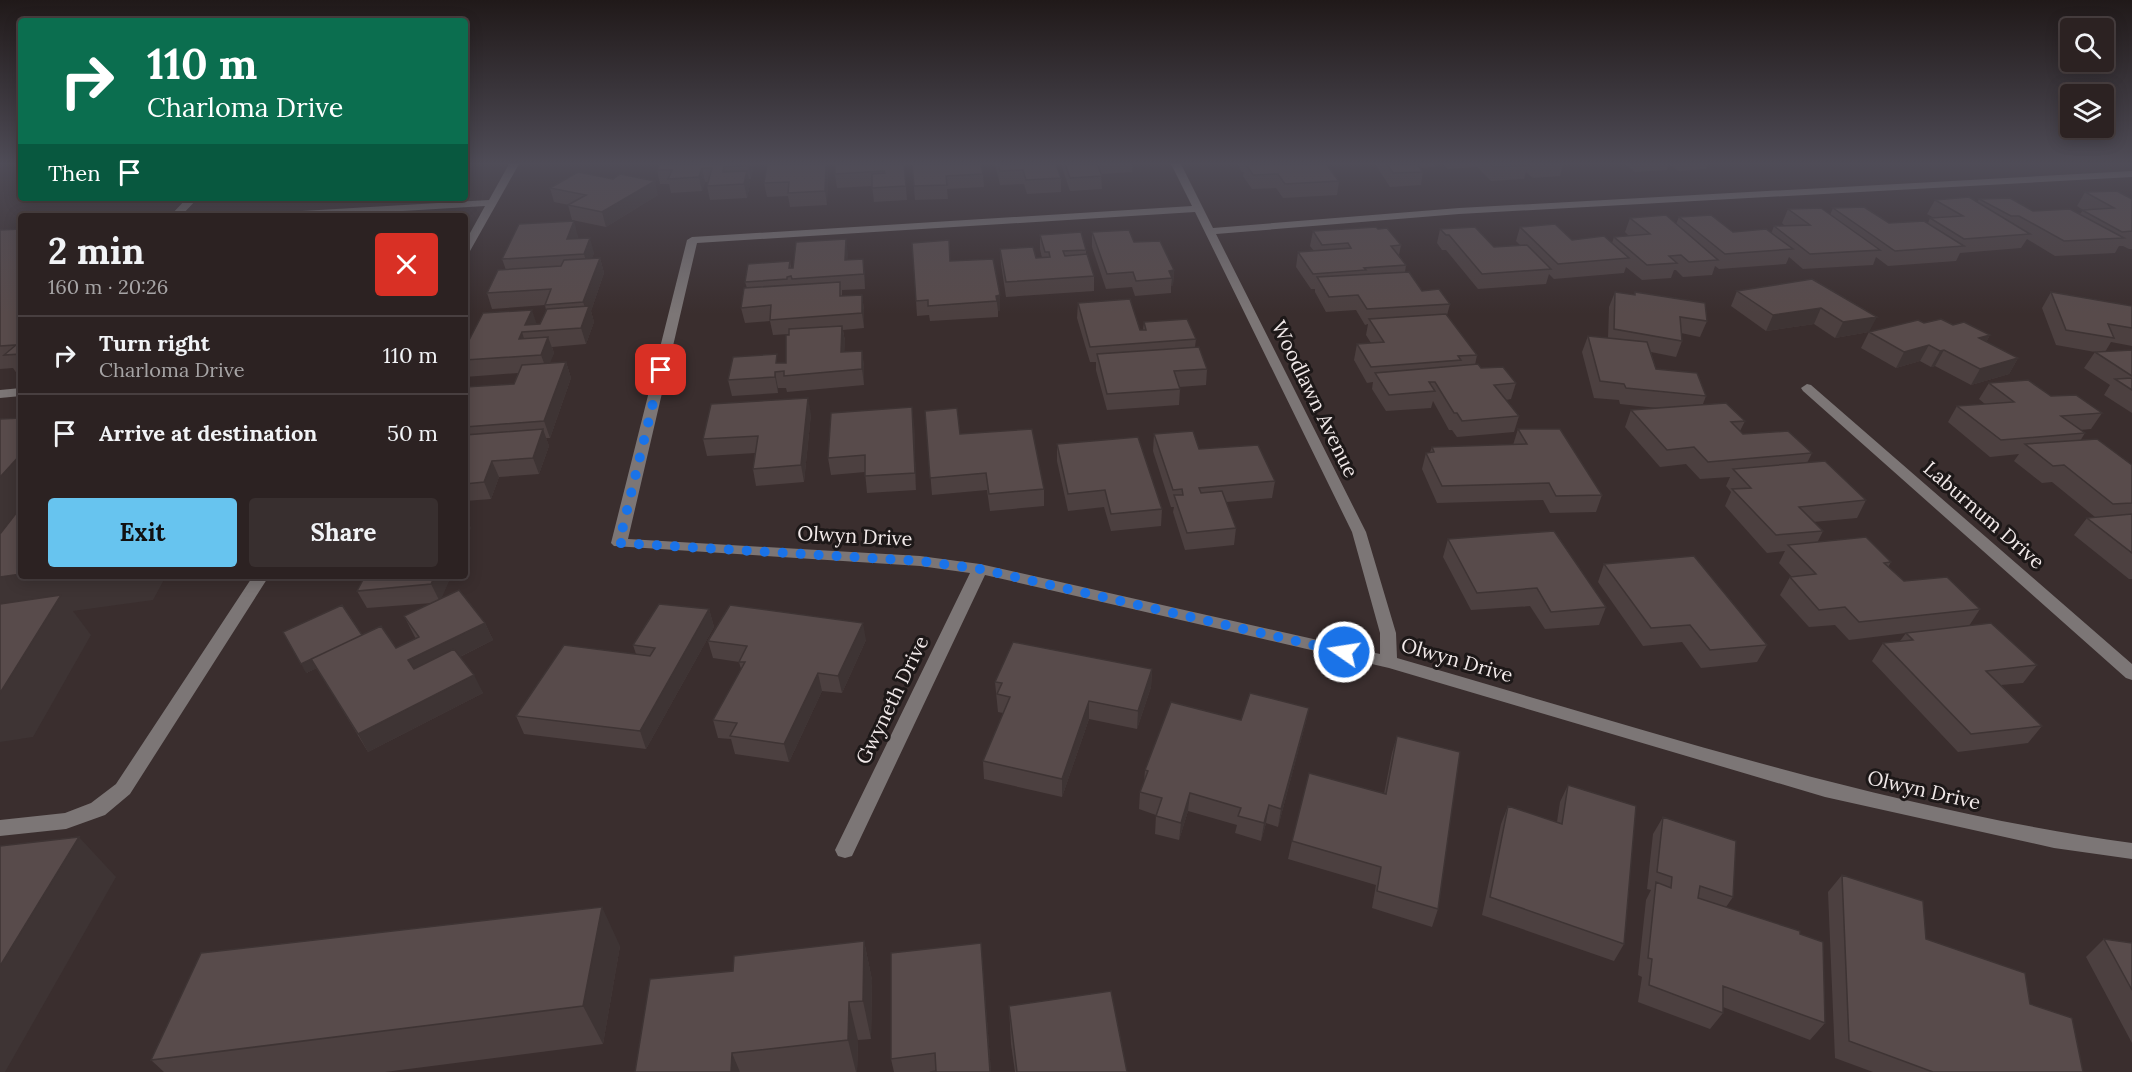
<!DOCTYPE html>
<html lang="en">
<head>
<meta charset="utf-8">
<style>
	:root { --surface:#2c2222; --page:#382f2f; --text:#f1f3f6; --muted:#a6a4a5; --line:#483f40; --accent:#67c4ef }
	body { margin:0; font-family:Lora,serif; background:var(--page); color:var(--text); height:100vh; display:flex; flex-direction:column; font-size:22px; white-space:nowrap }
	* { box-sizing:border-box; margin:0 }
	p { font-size:20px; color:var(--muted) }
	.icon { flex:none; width:33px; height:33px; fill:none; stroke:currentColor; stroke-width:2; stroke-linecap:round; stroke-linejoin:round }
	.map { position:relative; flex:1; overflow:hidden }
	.sheet { position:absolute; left:18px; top:213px; width:450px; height:366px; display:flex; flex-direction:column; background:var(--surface); border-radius:6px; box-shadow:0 3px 15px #0003,0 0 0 2px var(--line) }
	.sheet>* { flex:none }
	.top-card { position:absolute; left:18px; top:18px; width:450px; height:183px; border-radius:6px; box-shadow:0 3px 15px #0003,0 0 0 2px var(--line); background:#0b6e4f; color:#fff; overflow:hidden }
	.buttons { position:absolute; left:2060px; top:18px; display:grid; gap:12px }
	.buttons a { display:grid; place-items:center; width:54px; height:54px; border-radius:6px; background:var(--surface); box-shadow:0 3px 15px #0003,0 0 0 2px var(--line); font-size:30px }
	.pin { position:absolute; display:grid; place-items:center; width:51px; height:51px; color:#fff; margin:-26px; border-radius:12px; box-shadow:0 3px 9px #0006 }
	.me { position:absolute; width:66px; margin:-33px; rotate:283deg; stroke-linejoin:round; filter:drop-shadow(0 0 4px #0008) }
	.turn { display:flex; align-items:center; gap:21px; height:126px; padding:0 30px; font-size:27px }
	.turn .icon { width:78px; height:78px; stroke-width:2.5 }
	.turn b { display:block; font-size:42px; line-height:51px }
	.then { display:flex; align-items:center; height:57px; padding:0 30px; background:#0003; gap:12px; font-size:22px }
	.round { display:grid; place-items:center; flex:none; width:63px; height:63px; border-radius:6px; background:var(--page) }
	.overview { display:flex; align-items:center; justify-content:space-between; height:102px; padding:0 30px }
	h1 { font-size:36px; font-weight:700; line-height:45px }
	.action { display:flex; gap:12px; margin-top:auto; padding:12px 30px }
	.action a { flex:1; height:69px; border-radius:6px; background:var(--accent); color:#111; font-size:24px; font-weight:700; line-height:69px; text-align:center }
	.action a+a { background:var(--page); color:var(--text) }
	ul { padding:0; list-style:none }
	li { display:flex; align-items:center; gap:18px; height:78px; padding:0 30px; border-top:2px solid var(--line) }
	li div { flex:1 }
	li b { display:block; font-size:22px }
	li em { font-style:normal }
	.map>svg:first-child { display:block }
</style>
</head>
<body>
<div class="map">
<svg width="2132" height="1072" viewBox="0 0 2132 1072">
	<rect width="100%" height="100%" fill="#3a2e2e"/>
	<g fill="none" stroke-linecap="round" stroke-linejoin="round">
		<path fill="#7c7676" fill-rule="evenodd" d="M509 164H519L470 251 465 254V242L485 206 320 216H263L268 213 489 200Z
			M1171 164H1181L1213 228 1459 208 2132 171V177L1459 214 1216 234 1366 532 1396 633 1397 658C1640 728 1882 808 2132 843V859L2054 848 1825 797 1389 668 985 575 852 856 845 858 838 856 835 850 970 573 920 566 614 546 611 543 687 240 692 237 1192 206ZM1195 212 1352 532 1380 633V654L980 564 920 556 628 539 697 243Z
			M187 198H198L181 216H170Z
			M1807 384 1811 385 2132 664V680L2126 678 1803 391 1801 388Z
			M21 388V396L0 398V390Z
			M253 576H269L130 794 105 815 66 829 0 836V820L65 813 91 803 116 784Z"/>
	</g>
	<path fill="#4c4040" d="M754 164 751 179H749L750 184 747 198 710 200 707 186 708 182H705L702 191 671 193 669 184H660L657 170Z
		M904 164 907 200 874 202 872 186 837 188 835 174Z
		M912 164 983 174 984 187 947 189 948 199 915 200Z
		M995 164H1056L1061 178V192L1027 194 1024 184 1000 185Z
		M1061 164H1133L1132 172 1101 174 1102 189 1070 191Z
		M1237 164H1326L1339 181 1337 195 1283 198 1276 188 1252 189 1243 176 1244 172H1242Z
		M1375 164H1436L1435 167 1420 168 1423 172 1421 185 1390 187Z
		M1443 164H1571L1563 165 1560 176 1533 178 1526 172 1524 179 1491 181 1477 167 1448 169Z
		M1625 164H1669L1667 170 1635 172Z
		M1669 164H1708L1706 169 1678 171Z
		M828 171 827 205 790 207 788 196 767 197 764 183Z
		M550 188 658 195 606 227 572 220 568 205H569L554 202Z
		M2085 192 2132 199V249H2129L2123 246H2119L2115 253 2055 256 2027 239 2021 248 1960 253 1956 261 1888 266 1876 257 1873 265 1803 269 1789 257 1786 264 1719 269 1715 266 1712 275 1683 277 1676 270H1674L1671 278 1642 280 1626 267 1624 273 1554 279 1549 274 1546 284 1478 289 1446 250H1442L1437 243 1440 229 1494 247 1520 245 1516 241 1520 227 1572 240 1612 243 1614 237 1629 236 1625 232 1630 218 1676 224 1679 217 1733 232 1771 234 1774 226H1785L1782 223 1788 209 1830 215 1833 208 1889 223H1928L1930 218H1934L1927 214 1935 200 1977 203 1979 199 2033 211 2080 214 2083 210 2077 206Z
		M21 229V377L20 378 13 368 0 369V230Z
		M1378 229 1401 245 1399 255 1406 265 1405 272 1422 291 1450 304 1447 315 1477 355 1475 365 1481 368 1516 383 1511 399 1506 400 1519 416 1514 432 1457 437 1452 430H1449L1433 401 1431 408 1386 411 1372 389 1373 382 1367 383 1354 360 1357 344 1371 343 1366 335 1368 324 1365 325 1356 310 1326 312 1315 292V289H1311L1296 267 1298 252 1314 251 1310 246 1313 231Z
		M1092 232 1134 242 1174 270 1173 285 1171 286V293L1135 296 1132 287 1106 289 1092 247Z
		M1040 235 1086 250V255L1094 276V291L1006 297 1001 264 1000 249 1036 258H1042L1040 249Z
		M578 236 577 239 594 253 592 258H600L604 273 591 311 594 322 586 344 552 347 554 353 549 363 566 362 571 378 550 438H546L549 446 539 474 499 477 491 499 465 501V387L514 384 518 373 465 377V348L537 324H540L546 310 545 305 492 309 487 293 506 270 502 259Z
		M846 239 847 260 865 274V289L842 290V296L862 295 864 310V328L843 330 845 341 844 352 862 351 864 367V385L787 392 786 388H778V393L732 396 728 380 779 363H786L789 334 773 335 770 321 745 323 741 308 747 288 745 282 790 261 791 268H793Z
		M993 259 1000 311H998V317L930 321 929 315 917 316 916 301 950 261Z
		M1812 279 1869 332 1835 338 1814 324 1766 331 1731 306 1737 291Z
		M1615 292 1634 295 1635 292 1707 321 1700 337 1681 333 1682 341 1676 357 1651 352 1656 369 1706 396 1703 404 1745 421 1740 431 1743 434 1812 453 1807 463 1866 500 1857 518 1813 522 1823 531 1817 543 1891 562 1888 567 1904 581 1980 609 1969 626 2037 665 2023 683 2001 685 2042 726 2028 743 1958 752 1872 661 1883 643 1900 641 1906 633 1849 640 1835 625 1809 627 1780 595 1790 577H1792L1779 563 1785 551 1767 553 1725 506 1731 492 1726 486 1730 477 1700 479 1686 464 1660 467 1625 427 1631 410 1657 408 1620 404 1619 400 1594 398 1582 352 1588 336 1608 338 1609 307Z
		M2051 292 2132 306V346L2111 342 2105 352 2132 350V413L2104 395 2110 385 2084 368 2095 352 2056 345 2042 308Z
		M1078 303 1140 330H1143L1144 322 1196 339 1195 347 1207 369 1206 385 1179 387 1180 389 1179 405 1107 410 1096 370V362H1090L1077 318Z
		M1953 325 1990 335 1986 342 2018 358 2009 374 1971 385 1935 366 1931 367 1920 361 1896 368 1861 348 1869 332Z
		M1989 383 2051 396 2102 413 2091 429 2080 430 2085 433 2080 441 2132 465V579H2129L2074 535 2087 518 2095 517 2052 482 2042 483 2014 461 2019 454 1990 457 1948 422 1957 406 1985 404 1979 399Z
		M925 411 1044 489V506L990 511 987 490 932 495Z
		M811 414 804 482 756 486 753 469 755 453 707 456 703 439Z
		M914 423 916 490 867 493 865 472 831 475 828 458Z
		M1518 429 1602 495 1596 512 1550 513 1543 500 1437 503 1422 469 1426 453 1430 452 1432 447 1513 445Z
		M1154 434 1199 449 1275 481 1272 498 1226 502 1236 528 1234 545 1185 550 1173 512 1174 507H1171L1153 451Z
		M1057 444 1162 509 1161 526 1111 531 1104 507 1068 511 1057 461Z
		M1448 539 1606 607 1599 625 1545 629 1530 606 1471 610 1443 557Z
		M1604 564 1767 645 1757 662 1701 668 1682 642 1643 646 1598 582Z
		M365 576H451L441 598 485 623 493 640 460 657 483 693 368 752 317 668 306 673 362 635 396 648 416 639 404 616 432 603 367 608 357 591Z
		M709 609 714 627 646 749 524 734 516 716 636 654 633 645Z
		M866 640 842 693 822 691 789 762 735 754 731 739 718 738 713 720 741 669 739 662 713 658 708 641Z
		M1152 669 1151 687 1137 729 1089 719 1062 797 984 779 983 761 1003 713 998 712 995 682Z
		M1309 708 1305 725 1278 827 1266 823 1261 841 1235 833 1237 825 1188 811 1179 840 1155 834 1156 815 1139 809 1140 792 1144 783 1145 770 1241 720Z
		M1397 736 1438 909 1432 927 1372 908 1376 885 1288 859 1292 841 1384 794 1392 753Z
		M1568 785 1624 944 1614 961 1482 915 1501 824 1508 806 1557 822 1560 802Z
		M1663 817 1733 897 1726 907 1800 934 1825 1023 1810 1040 1723 1007V1013L1710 1029 1638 1002 1642 977 1638 975 1646 900 1651 890 1647 889 1653 834Z
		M1842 875 1926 939 2030 1004 2083 1072H1873L1835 1058 1828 892Z
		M2104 939 2132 943V1043L2086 957Z
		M864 941 872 980 871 1039 858 1040 857 1072H635L733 971Z
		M620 946 603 1044 385 1072H164L151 1060Z
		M984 982 991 1072H894L891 1059Z
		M1009 1006 1127 1072H1015L1011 1044Z"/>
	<path fill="#3e3434" d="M749 164H754L751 179 748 165Z
		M826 164H827L828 171 827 205 825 191Z
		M702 168 705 182 702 191 699 177Z
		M747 171 750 184 747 198 744 184Z
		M655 181 658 195 606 227 602 212Z
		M574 221 578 236 571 254 567 239Z
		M590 238 594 253 588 269 584 254Z
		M846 239 848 254 847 275 845 260Z
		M600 258 604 273 591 311 594 322 586 344 581 328 587 313 583 302Z
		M863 259 865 274V289Z
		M1174 270 1173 285 1171 286 1172 278 1169 271Z
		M862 295 864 310V328L862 313Z
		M1000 295V311H998L996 296Z
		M1821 308 1814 324 1766 331 1773 315Z
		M532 310 537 325H525Z
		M1877 317 1869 332 1835 338 1843 322Z
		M842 326 845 341 844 368 841 352Z
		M522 332 527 348 519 339Z
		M1990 335 1981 351 1979 338Z
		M548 337 554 353 547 371 541 355Z
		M1929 345 1920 361 1896 368 1904 352Z
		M1944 350 1935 366 1931 367 1940 351Z
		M862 351 864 367V385L862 369Z
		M2018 358 2009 374 1971 385 1980 369Z
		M566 362 571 378 550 438 544 421Z
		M775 372 778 388V393L775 377Z
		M808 398 811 414 804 482 801 465Z
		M912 407 914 423 916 490 915 473Z
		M543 429 549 446 539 474 533 458Z
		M21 454V524L0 548V477Z
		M492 461 499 477 491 499 484 482Z
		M465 515 471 528 465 542Z
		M21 574V576H166L153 600 73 611 91 635 33 737 0 742V577Z
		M435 576H451L440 602 431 584Z
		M709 609 714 627 646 749 640 731Z
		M485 623 493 640 418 678 408 660Z
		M863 623 866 640 842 693 838 676Z
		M312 659 317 668 306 673 301 664Z
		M1152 669 1151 687 1137 729 1138 711Z
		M818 673 822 691 789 762 784 744Z
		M474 675 483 693 368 752 358 734Z
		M1089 701V719L1062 797V779Z
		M1309 708 1305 725 1278 827 1281 809Z
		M1190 793 1188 811 1179 840 1181 823Z
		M1269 805 1266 823 1261 841 1264 823Z
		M79 837 116 877 5 1072H0V966Z
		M602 907 620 946 603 1044 583 1006Z
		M864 941 872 980 871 1039 863 1001Z
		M981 943 984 982 991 1072H990Z
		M849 1002 858 1040 857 1072H856L848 1040Z
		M732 1053 740 1072H731Z"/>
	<path fill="#584b4b" stroke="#3e3434" stroke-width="1.5" d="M659 164H749L748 165 724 167 723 172 747 171 744 184 707 186 712 168H702L699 177 668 179 672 170H657Z
		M767 164H826L825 191 788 193 789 182 764 183Z
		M835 164H904L906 186 872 188V174L885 173 884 171 835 174Z
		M912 164H981L983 174 946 176 947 185 914 186Z
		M998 164H1056L1061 178 1026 180 1023 170 1000 171Z
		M1065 164H1097L1102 176 1070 178Z
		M1246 164H1326L1339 181 1285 184 1278 174 1253 175Z
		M1387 164H1417L1423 172 1393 173Z
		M1491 164H1526L1528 165 1494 167Z
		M578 172 613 179 620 174 655 181 602 212 568 205 586 195 550 188Z
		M2117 191 2132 199V231L2122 232 2082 210 2114 208 2085 192Z
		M1969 197 2030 234 1964 239 1930 218 1963 216 1935 200Z
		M2010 198 2033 211 2070 209 2124 238 2064 241 2019 216H2011L1979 199Z
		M1864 207 1889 223 1924 221 1964 246 1895 251 1833 208Z
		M1821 208 1880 250 1810 254 1774 226 1810 225 1788 209Z
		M402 212 399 216H347L348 214Z
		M1666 215 1718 260 1689 262 1681 255 1669 256 1677 263 1647 265 1614 237 1650 234 1630 218Z
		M1711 215 1733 232 1766 229 1793 249 1725 254 1679 217Z
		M574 221 567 239 590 238 584 254 502 259 519 224Z
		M1555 224 1572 240 1604 236 1629 258 1558 264 1520 227Z
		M1376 227 1378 229 1387 228 1401 245 1391 246 1406 265 1364 268 1366 270 1313 274 1298 252 1351 248 1348 243 1322 245 1313 231Z
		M1475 227 1494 247 1527 245 1551 269 1482 274 1449 235H1446L1440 229Z
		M21 229V354L4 355 16 345 0 346V230Z
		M1129 230 1134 242 1160 241 1174 270 1169 271 1172 278 1136 281 1133 272 1107 274 1092 232Z
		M1081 232 1086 250 1063 251 1065 256 1087 254 1094 276 1006 282 1000 249 1033 247 1036 258 1050 257 1049 252H1045L1040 235Z
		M846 239 845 260 863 259 864 274 792 279 791 276 787 277V279L745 282 748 264 790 261 789 268H793L796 242Z
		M949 240 950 261 993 259 1000 295 996 296 997 301 928 306V300L916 301 912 243Z
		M600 258 583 302 545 305 551 289 487 293 498 270 561 266 564 260Z
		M1409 272 1422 291 1439 289 1450 304 1367 309 1358 295 1329 297 1317 277Z
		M1812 279 1877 317 1843 322 1821 308 1773 315 1737 291Z
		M840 282V296L862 295V313L770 320 771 305 741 308 744 288Z
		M1615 292 1635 295V292L1705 303 1707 321 1680 317 1682 341 1614 329Z
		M2051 292 2132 306V328L2108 324 2114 338 2066 330Z
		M1130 299 1140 330H1146L1144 322 1187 319 1196 339 1090 347 1078 303Z
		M589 306 581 328 522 332 519 339 548 337 541 355 465 360V348L483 313 532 310 525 325 540 324 547 309Z
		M1446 314 1477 355 1458 356 1461 360 1371 367 1357 344 1384 342 1369 319Z
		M1941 319 1953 325 1964 322 1990 335 1979 338 2018 358 1980 369 1944 350 1940 351 1929 345 1904 352 1869 332 1918 320 1924 323Z
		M842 326 841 352 862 351V369L784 376V371L775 372V377L728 380 733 357 777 354 776 363H786V335H789V329Z
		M1588 336 1647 342 1656 369 1697 373 1706 396 1626 388 1624 384 1600 381Z
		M1199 347 1207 369 1174 371 1180 389 1107 394 1097 354Z
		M2132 350V376L2095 352Z
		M566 362 544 421 465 427V387L514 384 522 365Z
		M1478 364 1481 368 1503 367 1516 383 1494 385 1519 416 1462 421 1457 413H1454L1435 382H1429L1435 391 1389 395 1375 373Z
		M2132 378V390L2115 379Z
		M2028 380 2051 396 2076 395 2102 413 2061 416 2085 433 2001 440 1957 406 2014 402 1989 383Z
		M808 398 801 465 753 469 758 436 703 439 711 404Z
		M1726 403 1745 421 1731 422 1743 434 1788 431 1812 453 1708 462 1694 447 1667 450 1631 410Z
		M912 407 915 473 865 476V455L828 458 831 413Z
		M957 408 960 434 1032 429 1044 489 989 494 986 473 930 478 925 411Z
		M21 418V454L0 477V419Z
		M543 429 533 458 492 461 484 482 465 484V435Z
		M1518 429H1560L1602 495 1556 496 1549 483 1442 486 1426 453 1434 452 1432 447 1527 444Z
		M1193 431 1199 449 1258 445 1275 481 1199 488 1201 493 1222 491 1236 528 1187 533 1174 495H1183L1182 489 1173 490 1154 434Z
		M1138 437 1162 509 1111 514 1105 490 1068 494 1057 444Z
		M2097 439 2132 465V503L2113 504 2064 465 2053 466 2025 444Z
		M1825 461 1866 500 1799 507 1823 531 1776 535 1732 489 1751 488 1733 469Z
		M21 507V574L0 577V534Z
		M2132 514V553L2087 518Z
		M1554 531 1606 607 1551 612 1537 588 1477 593 1448 539Z
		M1866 537 1891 562 1884 563 1904 581 1947 577 1980 609 1859 622 1845 607 1819 610 1790 577 1816 574 1788 545Z
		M1694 556 1767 645 1710 650 1690 625 1651 628 1604 564Z
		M365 576H435L431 584 357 591Z
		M459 590 485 623 408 660 414 669 454 649 474 675 358 734 311 659 381 626 396 648 419 637 404 616Z
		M61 595 0 693V604Z
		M659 604 709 609 640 731 516 716 564 645 650 656 655 648 633 645Z
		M342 605 362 635 301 664 283 632Z
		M730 605 863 623 838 676 818 673 784 744 730 736 737 723 713 720 745 662H739L747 646 708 641Z
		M1991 623 2037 665 1986 671 2042 726 1971 734 1883 643 1913 640 1906 633Z
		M1013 642 1152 669 1138 711 1089 701 1062 779 983 761 1010 697 997 694 1002 683 995 682Z
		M1250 693 1309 708 1281 809 1269 805 1264 823 1238 816 1241 808 1190 793 1181 823 1156 816 1162 798 1140 792 1148 771 1145 770 1171 702 1241 720Z
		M1397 736 1460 752 1438 909 1377 891 1381 867 1292 841 1309 773 1386 794Z
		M1568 785 1636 806 1624 944 1490 897 1508 806 1562 824Z
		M1663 817 1736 841 1733 897 1700 886 1698 898 1800 931V934L1823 942 1825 1023 1723 986V1013L1649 985 1652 959 1648 958 1656 882 1671 888 1672 877 1657 872Z
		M79 837 0 966V846Z
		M1842 875 1923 901 1926 939 2025 973 2030 1004 2072 1018 2083 1072H1933L1849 1041Z
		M602 907 583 1006 151 1060 201 953Z
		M2104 939 2132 943V990Z
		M864 941 863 1001 849 1002 848 1040 732 1053 731 1072H635L650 979 733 971 734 956Z
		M981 943 990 1072H930L936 1071 935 1053 891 1059V953Z
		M1111 991 1127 1072H1017L1009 1006Z"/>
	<linearGradient id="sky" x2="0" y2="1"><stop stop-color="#201919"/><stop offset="0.52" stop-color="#4f4c57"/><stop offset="1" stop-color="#4f4c57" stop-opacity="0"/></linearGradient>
	<rect width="2132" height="314" fill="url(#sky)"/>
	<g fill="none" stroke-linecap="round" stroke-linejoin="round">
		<path stroke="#1a73e8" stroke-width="10" stroke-dasharray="0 18" d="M661 370 619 543 920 561 980 569 1344 652"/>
	</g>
	<g text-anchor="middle" stroke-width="6" stroke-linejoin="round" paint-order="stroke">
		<g font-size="20" fill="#f1e9e9" stroke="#1d1818">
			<text transform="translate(1315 399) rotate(64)" y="7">Woodlawn Avenue</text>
			<text transform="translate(1984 515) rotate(41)" y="7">Laburnum Drive</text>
			<text transform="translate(855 536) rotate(3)" y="7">Olwyn Drive</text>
			<text transform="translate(1457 660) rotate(16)" y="7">Olwyn Drive</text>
			<text transform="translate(892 700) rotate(-64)" y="7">Gwyneth Drive</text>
			<text transform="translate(1924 790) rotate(13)" y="7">Olwyn Drive</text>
		</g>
	</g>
</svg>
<div class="buttons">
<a><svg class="icon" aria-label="search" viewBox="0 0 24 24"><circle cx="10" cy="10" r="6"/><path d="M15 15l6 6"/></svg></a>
<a><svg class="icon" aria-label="layers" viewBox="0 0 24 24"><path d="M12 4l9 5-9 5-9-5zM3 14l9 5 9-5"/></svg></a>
</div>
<div class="pin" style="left:661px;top:370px;background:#d93025"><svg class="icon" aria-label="arrive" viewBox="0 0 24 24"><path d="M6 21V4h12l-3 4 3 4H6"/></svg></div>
<svg class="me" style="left:1344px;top:652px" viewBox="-20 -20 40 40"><circle r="17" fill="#1a73e8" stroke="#fff" stroke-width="3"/><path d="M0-11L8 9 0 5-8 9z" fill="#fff"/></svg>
<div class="top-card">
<div class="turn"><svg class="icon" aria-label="right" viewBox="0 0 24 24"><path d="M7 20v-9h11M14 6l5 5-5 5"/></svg><div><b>110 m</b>Charloma Drive</div></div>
<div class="then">Then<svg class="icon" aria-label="arrive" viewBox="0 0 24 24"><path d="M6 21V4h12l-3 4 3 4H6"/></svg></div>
</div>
<section class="sheet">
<div class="overview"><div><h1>2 min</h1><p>160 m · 20:26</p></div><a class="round" style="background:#d93025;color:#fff"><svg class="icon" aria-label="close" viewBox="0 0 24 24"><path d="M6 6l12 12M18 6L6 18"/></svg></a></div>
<ul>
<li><svg class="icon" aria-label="right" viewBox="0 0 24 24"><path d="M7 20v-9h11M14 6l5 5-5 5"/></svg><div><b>Turn right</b><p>Charloma Drive</p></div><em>110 m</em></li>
<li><svg class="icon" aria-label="arrive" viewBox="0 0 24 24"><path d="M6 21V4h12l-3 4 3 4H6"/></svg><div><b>Arrive at destination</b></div><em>50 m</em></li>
</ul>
<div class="action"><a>Exit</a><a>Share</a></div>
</section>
</div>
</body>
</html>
